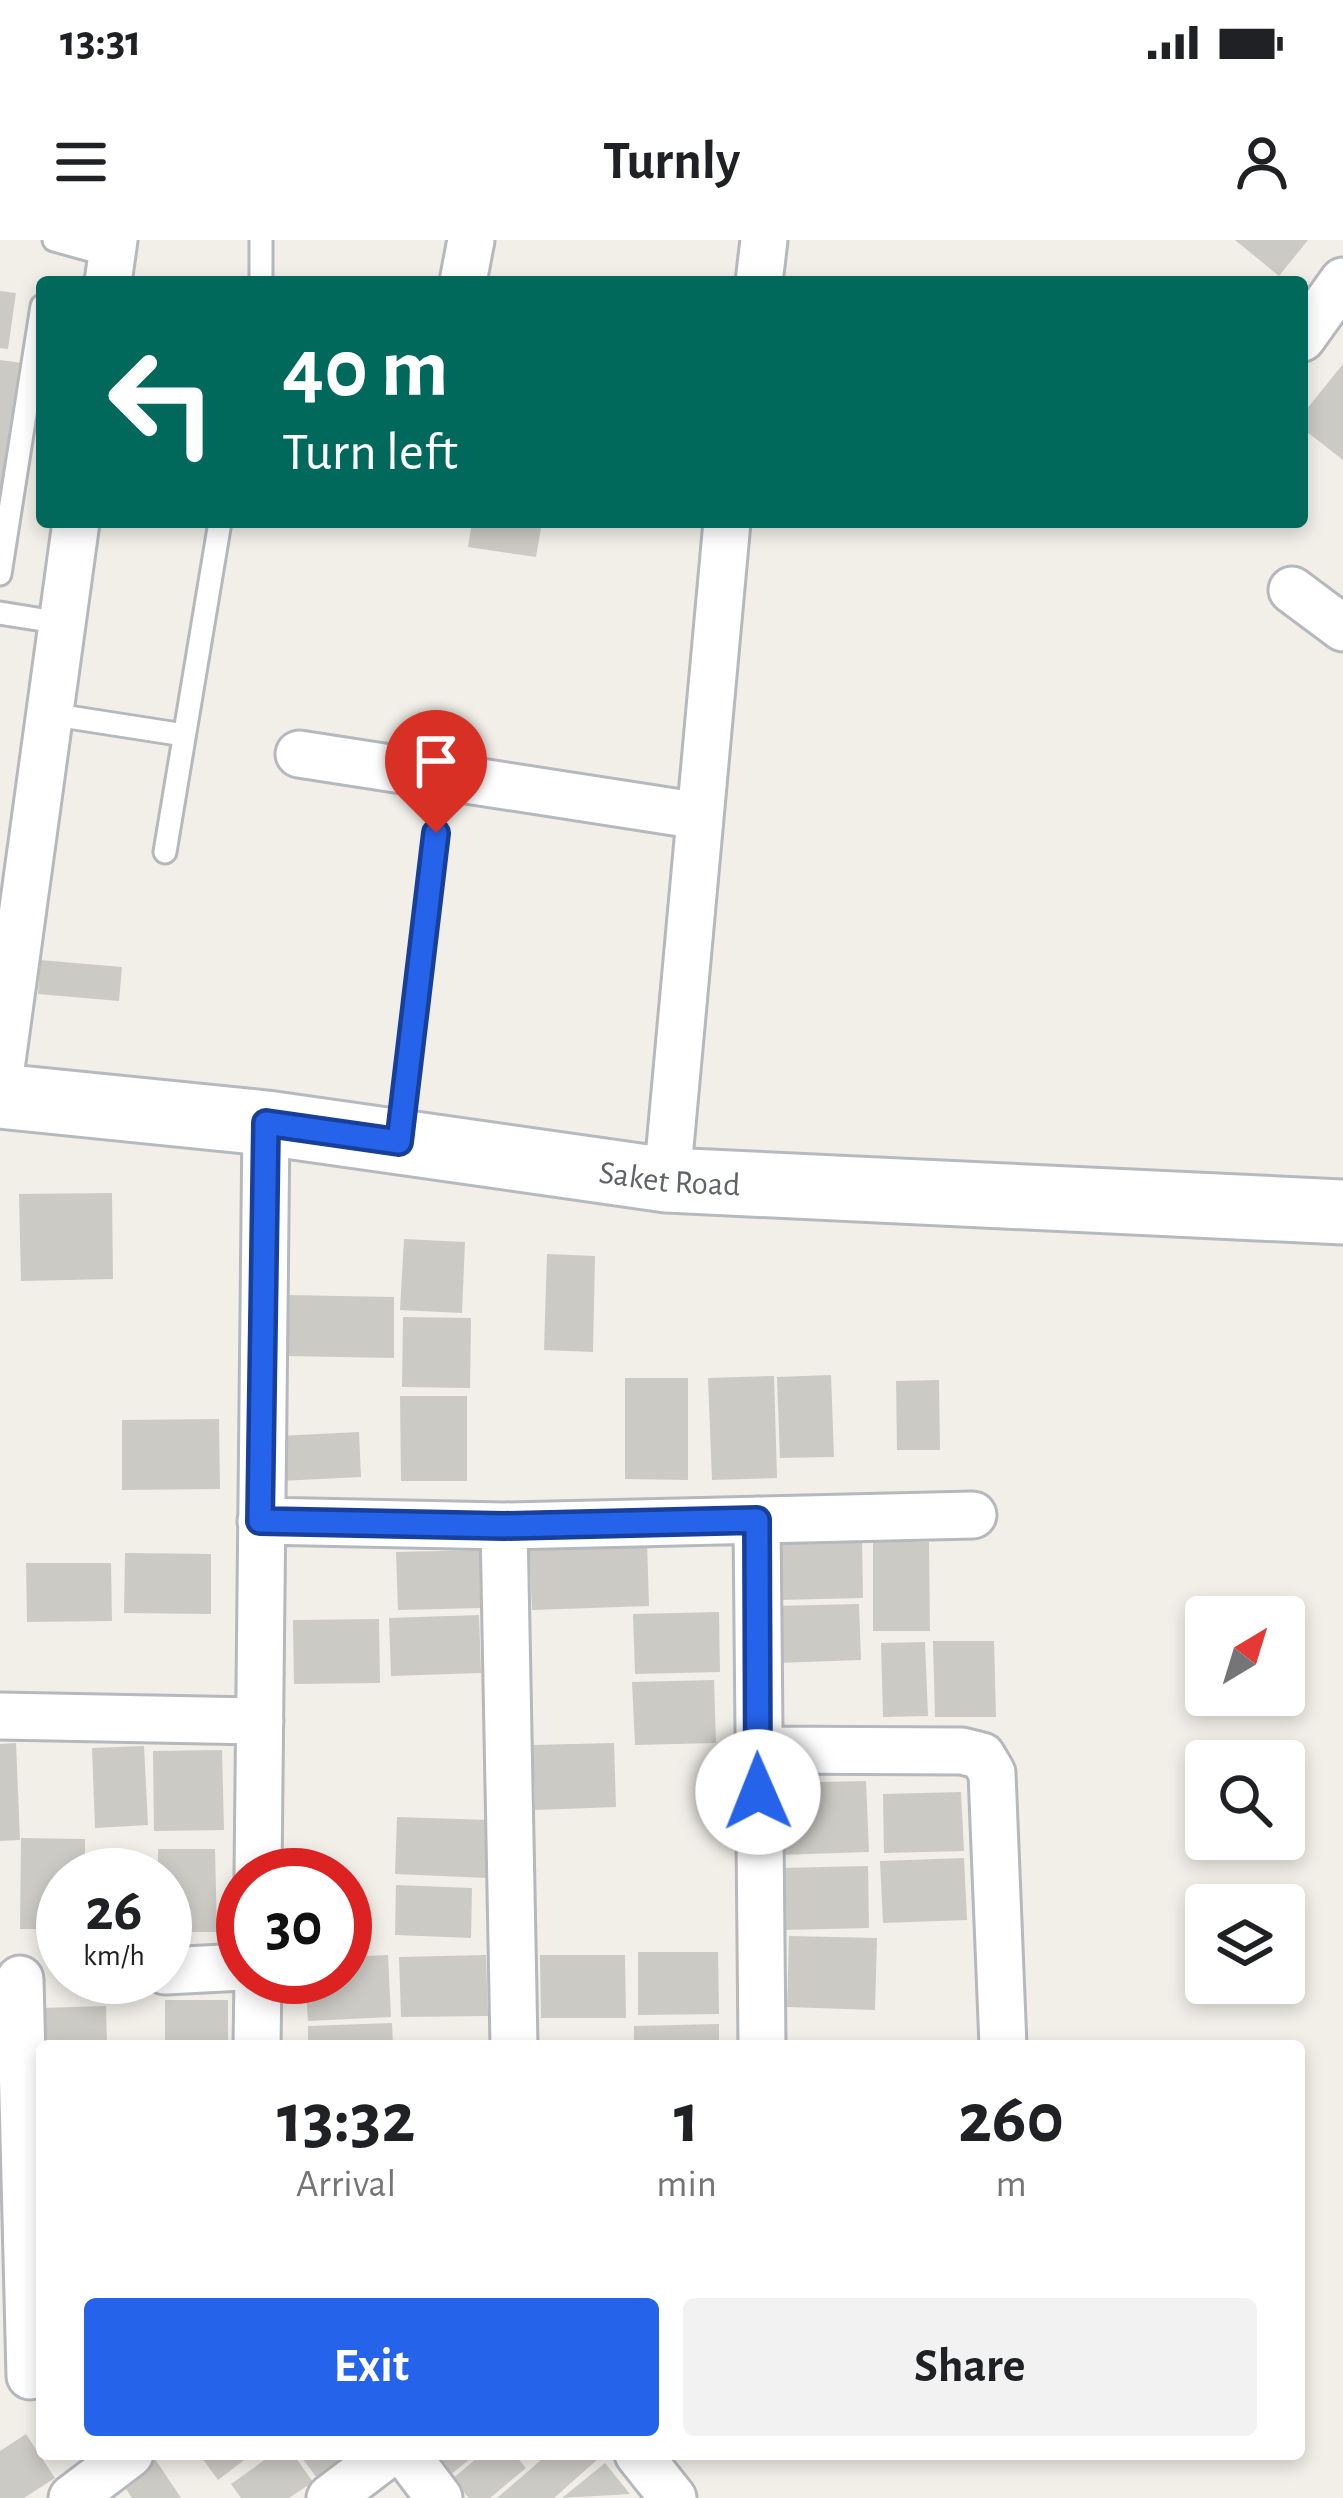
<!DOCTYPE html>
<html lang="en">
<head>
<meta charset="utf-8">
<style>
	:root { --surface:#fff; --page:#f2f2f2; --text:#202124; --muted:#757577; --accent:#2563eb }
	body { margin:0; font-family:"Alegreya Sans",sans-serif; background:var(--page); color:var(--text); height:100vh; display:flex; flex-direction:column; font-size:45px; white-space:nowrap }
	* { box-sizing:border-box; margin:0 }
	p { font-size:39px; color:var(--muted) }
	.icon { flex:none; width:66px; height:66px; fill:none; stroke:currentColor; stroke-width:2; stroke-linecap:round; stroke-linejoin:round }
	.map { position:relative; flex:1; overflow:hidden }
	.panel { position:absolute; left:36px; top:1800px; width:1269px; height:420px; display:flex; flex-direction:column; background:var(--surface); border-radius:12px; box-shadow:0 6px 18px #0003 }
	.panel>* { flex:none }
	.guide { position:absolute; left:36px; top:36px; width:1272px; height:252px; border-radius:12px; box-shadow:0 6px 18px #0003; background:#00695c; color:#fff; overflow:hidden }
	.needle { width:78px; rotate:38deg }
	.controls { position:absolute; left:1185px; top:1356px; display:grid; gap:24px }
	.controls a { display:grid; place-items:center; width:120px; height:120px; border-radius:12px; background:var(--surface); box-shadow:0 6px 18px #0003; font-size:60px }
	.speed { position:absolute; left:36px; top:1608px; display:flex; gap:24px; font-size:60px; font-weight:700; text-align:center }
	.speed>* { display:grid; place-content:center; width:156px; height:156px; border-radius:50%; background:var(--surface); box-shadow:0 6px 18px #0003; line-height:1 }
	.speed small { font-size:30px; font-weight:400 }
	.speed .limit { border:18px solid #d22; background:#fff; color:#111 }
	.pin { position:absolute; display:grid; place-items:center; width:102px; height:102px; color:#fff; margin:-123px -51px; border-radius:50% 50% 50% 0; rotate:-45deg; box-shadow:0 0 12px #0007 }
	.pin .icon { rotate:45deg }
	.me { position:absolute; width:132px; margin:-66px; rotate:359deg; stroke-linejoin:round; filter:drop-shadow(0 0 9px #0008) }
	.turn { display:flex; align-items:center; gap:42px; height:252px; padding:0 48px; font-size:54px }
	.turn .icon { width:156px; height:156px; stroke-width:2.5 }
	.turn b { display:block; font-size:84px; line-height:102px }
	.eta { display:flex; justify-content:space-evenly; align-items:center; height:204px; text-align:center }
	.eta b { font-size:72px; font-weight:600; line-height:84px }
	.cta { display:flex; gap:24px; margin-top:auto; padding:24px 48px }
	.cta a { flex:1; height:138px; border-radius:12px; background:var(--accent); color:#fff; font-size:48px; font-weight:600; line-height:138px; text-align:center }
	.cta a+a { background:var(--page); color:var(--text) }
	.status { display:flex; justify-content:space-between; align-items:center; height:84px; padding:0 60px; background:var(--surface); direction:ltr }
	.status svg { height:33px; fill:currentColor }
	header { display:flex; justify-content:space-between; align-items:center; height:156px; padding:0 48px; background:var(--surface); font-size:54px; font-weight:600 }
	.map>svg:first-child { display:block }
</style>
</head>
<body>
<div class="status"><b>13:31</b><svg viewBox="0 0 49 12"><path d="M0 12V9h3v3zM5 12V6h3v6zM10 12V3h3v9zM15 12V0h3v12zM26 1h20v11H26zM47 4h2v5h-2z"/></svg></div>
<header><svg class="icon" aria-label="menu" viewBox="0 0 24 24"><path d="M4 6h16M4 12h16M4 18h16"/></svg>Turnly<svg class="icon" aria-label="person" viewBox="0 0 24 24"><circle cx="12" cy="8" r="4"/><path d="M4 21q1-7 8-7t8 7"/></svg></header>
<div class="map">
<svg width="1343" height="2258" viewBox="0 0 1343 2258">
	<rect width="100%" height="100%" fill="#f1efe8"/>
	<path fill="#cccac5" d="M1235 0H1308L1279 36Z
		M0 51 16 53 8 109 0 108Z
		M0 120 22 123 3 246H0Z
		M1343 124V220L1302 188V175Z
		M472 282H542L536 317 468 307Z
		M40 720 122 727 119 761 38 754Z
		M112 953 113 1039 21 1041 19 954Z
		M404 999 465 1002 462 1073 400 1070Z
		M547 1014 595 1016 593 1112 544 1110Z
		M286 1055 394 1057V1118L286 1116Z
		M403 1077 471 1078 470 1148 402 1147Z
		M831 1135 834 1217 780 1218 777 1137Z
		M774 1136 777 1238 712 1240 708 1138Z
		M625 1138H688V1240L625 1239Z
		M939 1140 940 1210H897L896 1141Z
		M400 1156H467V1241H401Z
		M219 1179 220 1249 122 1250V1180Z
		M359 1192 361 1237 280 1241 277 1196Z
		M862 1300 863 1358 778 1360 776 1302Z
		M647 1301 649 1366 532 1370 529 1304Z
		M873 1302H929L930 1391H873Z
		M483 1310 484 1368 398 1370 396 1312Z
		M125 1313 211 1314V1374L124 1373Z
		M26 1323H111L112 1381 27 1382Z
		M859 1364 861 1420 776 1423 773 1366Z
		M719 1372 720 1432 635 1434 633 1374Z
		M479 1375 481 1433 391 1436 389 1378Z
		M379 1379 380 1443 294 1444 293 1380Z
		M933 1401H994L996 1477H935Z
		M925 1402 928 1476 883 1477 881 1403Z
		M714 1440 716 1503 635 1505 632 1442Z
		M16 1503 20 1600 0 1601V1504Z
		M614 1503 616 1567 535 1570 533 1505Z
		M144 1506 148 1585 95 1588 92 1508Z
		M222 1510 224 1590 154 1591 153 1511Z
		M866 1541 869 1612 779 1615 776 1543Z
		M961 1552 964 1611 884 1613 883 1554Z
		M397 1577 489 1580 487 1638 395 1634Z
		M21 1598 85 1599V1635H63V1689H20Z
		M158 1609H215L217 1692H165V1635H158Z
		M964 1618 967 1680 883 1683 880 1621Z
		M868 1626 869 1688 783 1690 782 1628Z
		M396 1645 472 1648 471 1698 395 1695Z
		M789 1696 877 1698 875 1770 787 1767Z
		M638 1712H718L719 1774 638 1775Z
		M388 1715 391 1777 308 1781 305 1737H345V1717Z
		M486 1715 488 1776 401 1777 399 1717Z
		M540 1715H625L626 1778H541Z
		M165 1760H228V1806H165Z
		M106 1766 107 1806H42L41 1768Z
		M392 1783 393 1806H308V1786Z
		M719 1784V1806H634V1786Z
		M26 2194 55 2238 24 2258H0V2211Z
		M199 2214H252L218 2240Z
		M273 2214H293L313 2242 289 2258H241L231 2244Z
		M299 2214H358L320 2242Z
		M431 2214H476L449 2236Z
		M482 2214H514L526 2228 490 2258H469L452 2239Z
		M548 2214 599 2218 554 2258H497Z
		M155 2219 181 2258H132L121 2241Z
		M605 2223 630 2254 562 2258Z"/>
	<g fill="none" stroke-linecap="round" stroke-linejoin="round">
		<g stroke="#b5b8bc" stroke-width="27">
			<path id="lane" d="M54 0 112 16
				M261 42V0
				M0 334 42 66
				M0 373 62 383
				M49 474 184 495
				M165 612 220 282
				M400 896 436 593"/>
		</g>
		<g stroke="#b5b8bc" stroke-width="51">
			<path id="street" d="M108 42 114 0
				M463 42 471 0
				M759 42 764 0
				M1302 98 1343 41
				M1292 350 1343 388
				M299 514 700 576
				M0 836 76 282
				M667 940 727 282
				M757 1280 762 1806
				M261 1281 504 1286 973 1275
				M504 1286 514 1806
				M0 1476 260 1481
				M757 1510 962 1511 982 1516 992 1533 1003 1806
				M258 1635 266 883
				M165 1731 243 1727
				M20 1739 30 2136
				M257 1806 258 1737
				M406 2214 439 2258
				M638 2214 673 2258
				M72 2258 130 2214
				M330 2258 388 2214"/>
		</g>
		<g stroke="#b6babf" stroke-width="69">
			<g id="secondary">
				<path id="s1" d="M0 856 266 883 667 940 1343 972"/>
			</g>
		</g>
		<use href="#lane" stroke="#fff" stroke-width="21"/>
		<use href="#street" stroke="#fff" stroke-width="45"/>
		<use href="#secondary" stroke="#fff" stroke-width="63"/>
	</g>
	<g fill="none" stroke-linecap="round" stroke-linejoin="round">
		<g stroke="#184099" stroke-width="30">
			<path id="route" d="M436 593 399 902 266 883 260 1281 504 1286 757 1280 758 1552"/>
		</g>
		<use href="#route" stroke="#2563eb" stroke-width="21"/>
	</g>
	<g text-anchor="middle" stroke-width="9" stroke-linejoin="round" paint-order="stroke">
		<g font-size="33" fill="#5f6368" stroke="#fff">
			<text dy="12" stroke="none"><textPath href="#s1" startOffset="675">Saket Road</textPath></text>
		</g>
	</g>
</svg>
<div class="controls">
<a><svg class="needle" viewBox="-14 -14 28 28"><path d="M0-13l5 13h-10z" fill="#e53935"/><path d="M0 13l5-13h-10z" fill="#757577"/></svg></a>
<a><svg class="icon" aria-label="search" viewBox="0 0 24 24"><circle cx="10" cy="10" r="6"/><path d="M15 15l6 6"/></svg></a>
<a><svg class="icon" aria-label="layers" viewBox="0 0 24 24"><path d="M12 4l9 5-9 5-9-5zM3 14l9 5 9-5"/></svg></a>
</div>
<div class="speed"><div>26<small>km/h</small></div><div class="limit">30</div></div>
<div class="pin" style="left:436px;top:593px;background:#d93025"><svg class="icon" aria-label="arrive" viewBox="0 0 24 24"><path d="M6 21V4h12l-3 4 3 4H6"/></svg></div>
<svg class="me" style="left:758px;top:1552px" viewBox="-20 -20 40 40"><circle r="19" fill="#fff"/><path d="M0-13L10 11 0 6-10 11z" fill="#2563eb"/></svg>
<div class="guide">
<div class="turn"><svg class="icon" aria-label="left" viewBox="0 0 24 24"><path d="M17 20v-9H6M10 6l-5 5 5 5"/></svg><div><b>40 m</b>Turn left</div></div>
</div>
<section class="panel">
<div class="eta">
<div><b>13:32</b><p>Arrival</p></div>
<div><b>1</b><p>min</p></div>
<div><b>260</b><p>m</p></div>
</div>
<div class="cta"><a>Exit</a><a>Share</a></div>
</section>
</div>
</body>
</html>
